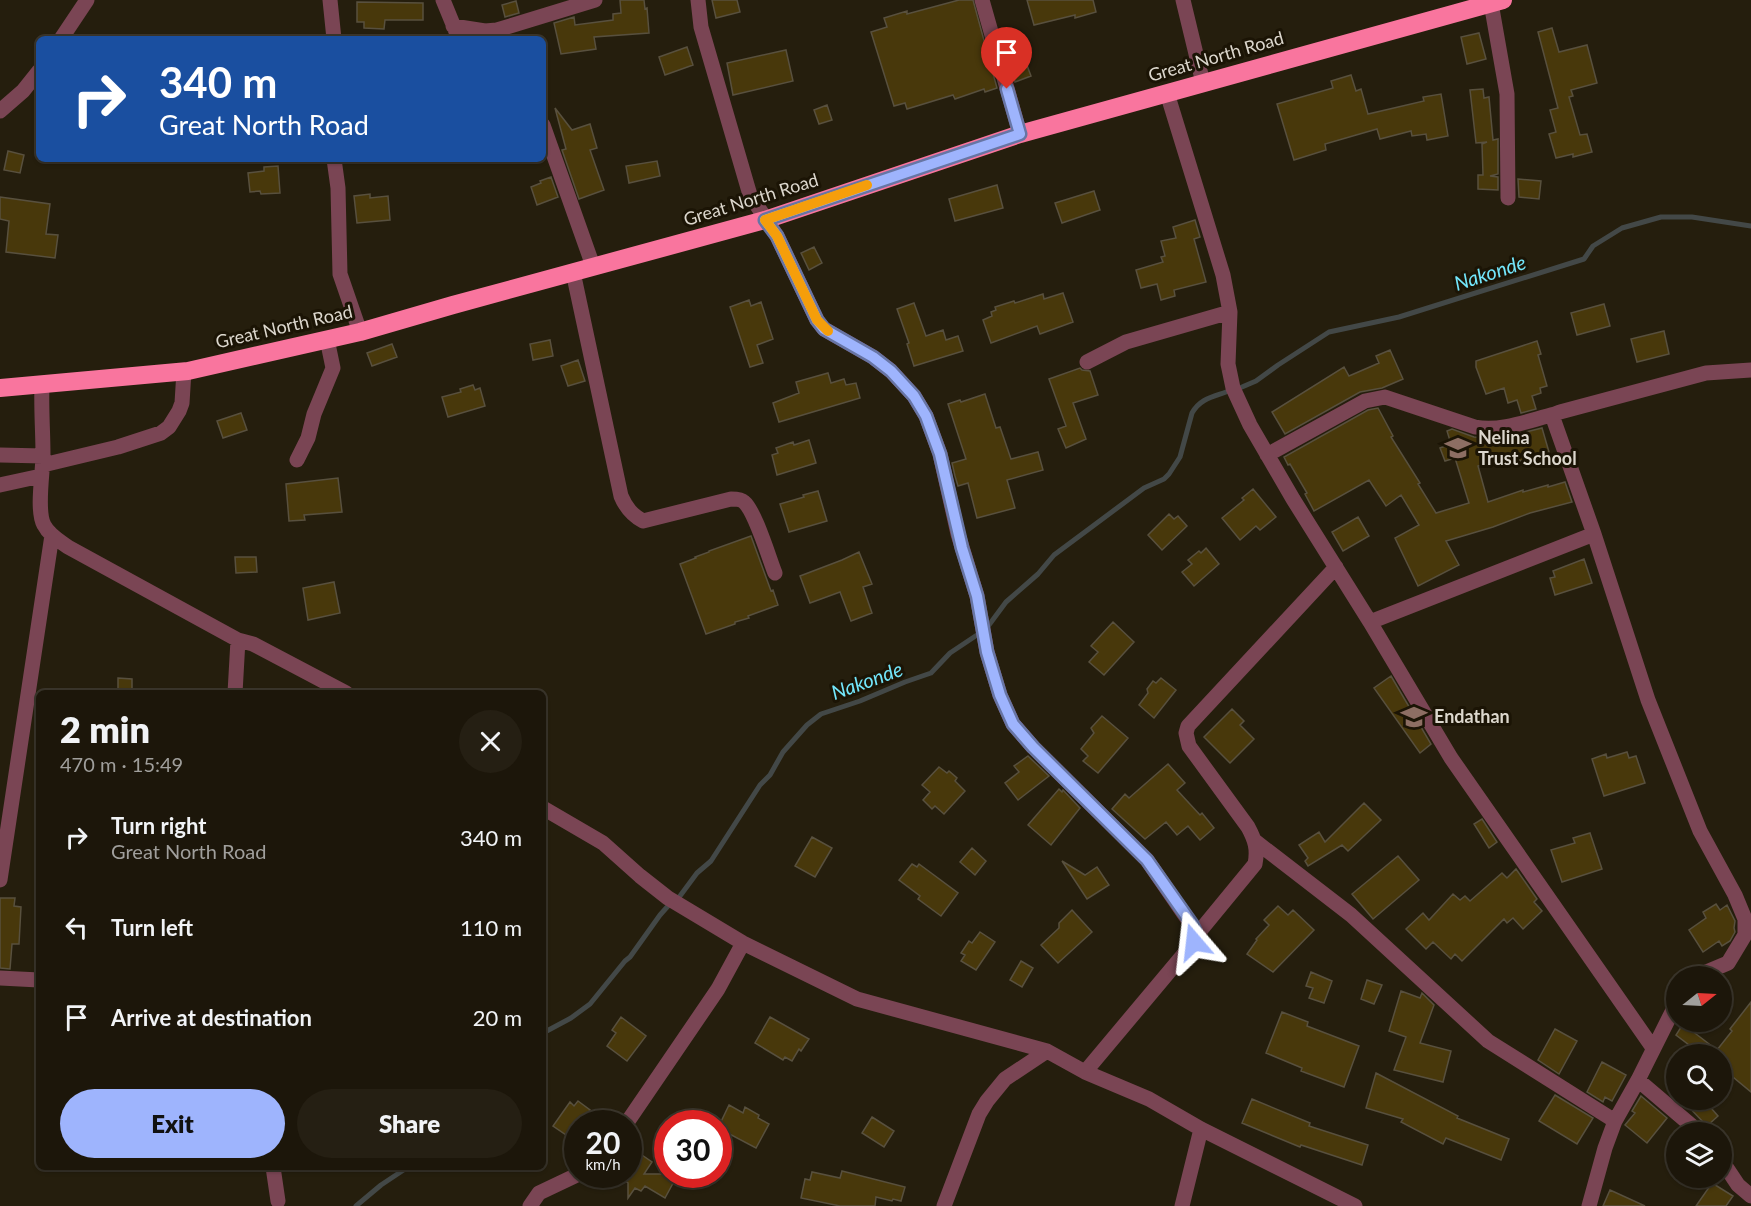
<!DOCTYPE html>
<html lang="en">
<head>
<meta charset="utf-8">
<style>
	:root { --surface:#1c160a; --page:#251f13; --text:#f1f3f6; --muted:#a09f9c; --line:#3a352b; --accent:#9eb4fd }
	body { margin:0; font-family:Lato,sans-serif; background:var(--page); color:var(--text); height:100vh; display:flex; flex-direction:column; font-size:22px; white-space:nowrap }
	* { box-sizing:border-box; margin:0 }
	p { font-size:20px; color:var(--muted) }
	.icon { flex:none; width:33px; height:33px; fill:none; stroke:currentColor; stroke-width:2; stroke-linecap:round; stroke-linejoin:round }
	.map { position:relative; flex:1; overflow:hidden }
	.details { position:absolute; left:36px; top:690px; width:510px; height:480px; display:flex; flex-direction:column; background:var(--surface); border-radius:9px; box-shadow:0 2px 4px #0004,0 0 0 2px var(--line) }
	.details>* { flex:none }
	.guide { position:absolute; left:36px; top:36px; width:510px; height:126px; border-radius:9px; box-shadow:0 2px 4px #0004,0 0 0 2px var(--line); background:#1a4fa0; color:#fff; overflow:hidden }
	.needle { width:39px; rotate:72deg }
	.fabs { position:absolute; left:1666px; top:966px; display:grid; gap:12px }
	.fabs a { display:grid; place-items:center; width:66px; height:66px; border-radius:50%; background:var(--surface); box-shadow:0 2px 4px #0004,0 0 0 2px var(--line); font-size:30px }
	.speed { position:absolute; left:564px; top:1110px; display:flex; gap:12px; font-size:30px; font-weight:700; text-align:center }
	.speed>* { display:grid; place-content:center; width:78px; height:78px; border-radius:50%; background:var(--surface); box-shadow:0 2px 4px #0004,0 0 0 2px var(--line); line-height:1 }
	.speed small { font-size:15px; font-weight:400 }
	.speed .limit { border:9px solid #d22; background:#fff; color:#111 }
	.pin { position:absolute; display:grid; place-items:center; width:51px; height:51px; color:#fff; margin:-62px -26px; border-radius:50% 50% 50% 0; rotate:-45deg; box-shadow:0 0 6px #0007 }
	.pin .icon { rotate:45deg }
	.me { position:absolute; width:66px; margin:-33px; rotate:343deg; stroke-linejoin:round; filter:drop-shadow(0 0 4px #0008) }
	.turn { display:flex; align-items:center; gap:21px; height:126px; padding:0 24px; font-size:27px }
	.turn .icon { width:78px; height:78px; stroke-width:2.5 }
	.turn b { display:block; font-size:42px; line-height:51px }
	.round { display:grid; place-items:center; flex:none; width:63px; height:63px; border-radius:32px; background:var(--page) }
	.headline { display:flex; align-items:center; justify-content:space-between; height:102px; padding:0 24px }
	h1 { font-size:36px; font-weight:800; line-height:45px }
	.action { display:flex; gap:12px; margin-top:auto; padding:12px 24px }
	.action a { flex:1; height:69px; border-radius:36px; background:var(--accent); color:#111; font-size:24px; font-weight:800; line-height:69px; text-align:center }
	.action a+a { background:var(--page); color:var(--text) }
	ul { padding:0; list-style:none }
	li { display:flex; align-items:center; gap:18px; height:90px; padding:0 24px }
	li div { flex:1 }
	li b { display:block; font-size:22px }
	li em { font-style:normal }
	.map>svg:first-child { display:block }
</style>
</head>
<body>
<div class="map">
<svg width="1751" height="1206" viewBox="0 0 1751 1206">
	<rect width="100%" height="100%" fill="#251e0d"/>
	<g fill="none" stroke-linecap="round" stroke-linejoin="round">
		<path stroke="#434847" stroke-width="5" d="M1242 387 1256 381 1278 365 1329 332 1399 317 1584 259 1593 246 1622 228 1661 217H1692L1751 226
			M543 1033 571 1018 590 1004 625 961 630 957 660 915 668 906 677 900 697 873 711 861 760 785 770 775 783 752 807 725 821 714 860 701 905 682 931 673 950 653 986 629 1006 602 1038 574 1054 555 1144 488 1164 479 1169 474 1180 457 1192 413C1200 399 1212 397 1226 392
			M356 1206 381 1185 408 1167"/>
	</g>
	<path fill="#48380b" stroke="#58503e" stroke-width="1.5" d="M620 0H644L645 9 647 8 649 33 594 37 596 49 561 54 554 23 574 17 575 25 613 20V14L621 13Z
		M712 0H737L740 12 716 18Z
		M959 0H973L997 88 985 92 984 89 955 99 953 95 907 109 905 103 894 106 871 32 887 27 884 18 907 11V14Z
		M1027 0H1093L1096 12 1075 18V15L1034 25Z
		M516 1 519 13 505 17 502 5Z
		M357 2 423 3V20H385L384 29 364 28V22H357Z
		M1552 28 1559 52 1587 45 1597 83 1571 90 1573 96 1569 97 1580 135 1587 134 1592 152 1573 157V154L1556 158 1549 134 1556 132 1550 110 1558 108 1538 32Z
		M1479 33 1486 59 1467 64 1461 37Z
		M687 47 693 65 665 75 659 57Z
		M786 50 793 81 733 95 727 63Z
		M1025 60 1031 76 1015 82 1011 65Z
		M1351 75 1356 91 1361 89 1368 114 1424 101 1423 97 1441 94 1448 136 1427 140 1426 134 1412 136 1411 131 1380 139 1377 129 1325 144 1326 150 1294 160 1277 104 1333 88 1331 81Z
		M1483 89 1484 98 1489 97 1493 140 1498 139V174L1490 176 1498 177V190L1478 189V175H1483L1482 144 1487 142 1476 143 1470 90Z
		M827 105 832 120 819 124 814 110Z
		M555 108 572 130 590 124 597 148 590 150 604 190 579 199 562 150 566 149Z
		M8 151 24 155 20 173 4 170Z
		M657 161 660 176 629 183 626 166Z
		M278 166 280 193 261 194 260 191 250 192 248 173 264 171V167Z
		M551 177 558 197 537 205 531 187 541 183 540 181Z
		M1518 179 1541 181 1539 199 1519 197Z
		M997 185 1003 208 955 221 949 199Z
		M1094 191 1100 210 1062 223 1055 203Z
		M370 194V198L388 196 390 220 357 223 354 196Z
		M0 197 50 204 46 234 58 235 55 258 6 252 9 221 0 219Z
		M1195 220 1200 237 1194 239 1206 282 1174 290 1175 296 1161 300 1157 284 1141 288 1136 270 1163 262 1161 257 1165 256 1161 241 1176 238 1173 227Z
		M814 247 822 263 809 270 801 253Z
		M1063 293 1073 322 1040 334 1037 326 991 343 983 320 992 316 991 312 996 310 995 307 1014 301 1015 303 1043 294 1044 299Z
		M749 300 751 306 761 302 773 339 757 345 763 363 750 367 730 307Z
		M914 303 926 336 943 330 946 340 958 336 963 351 914 366 907 344 909 343 897 309Z
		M1604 304 1610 326 1577 335 1571 313Z
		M1664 331 1669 354 1637 362 1631 339Z
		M550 340 553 356 533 360 530 344Z
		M1537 341 1541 354 1538 355 1547 386 1540 388 1541 393 1532 396 1536 409 1521 413 1517 400 1508 403 1504 388 1486 394 1476 367V361Z
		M392 344 397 357 372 366 367 353Z
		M1390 350 1403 379 1382 388 1360 392 1285 434 1272 412 1344 367 1349 376 1379 363 1376 356Z
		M578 360 585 381 568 386 561 366Z
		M1080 368 1082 370 1090 371 1098 395 1073 403 1086 439 1066 448 1058 429 1066 426 1049 379Z
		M828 373 831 383 844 379 846 385 856 383 860 398 779 422 773 403 799 393 796 382Z
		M473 385 475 390 480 388 485 406 448 417 442 397 461 392 460 389Z
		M985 394 996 428 1000 427 1011 459 1038 452 1043 470 1007 480 1015 508 977 518 968 483 958 486 955 476 952 463 966 459 948 404 960 400 961 402Z
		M1378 408 1393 436 1391 437 1420 483 1418 484 1436 513 1469 503 1455 458 1445 461 1440 448 1451 444 1447 431 1452 429 1474 437 1496 438 1518 434 1542 428 1549 452 1520 461 1518 455 1478 466 1488 502 1523 490V492L1548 485V487L1565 482 1572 502 1530 513 1493 527 1446 541 1459 565 1418 586 1395 538 1419 525 1401 495 1386 506 1369 480 1314 511 1305 494 1307 493 1290 464 1288 465 1284 457 1368 410Z
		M241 413 247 430 223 438 217 421Z
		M809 440 816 463 777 475 772 455 778 453 776 448 793 442 794 445Z
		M338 478 342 512 304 515 305 520 289 521 286 484Z
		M1253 489 1276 517 1260 530 1256 526 1240 540 1222 518 1244 500 1242 498Z
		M818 491 827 521 789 532 780 504 804 497 803 495Z
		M1169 514 1174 519 1178 516 1187 526 1162 550 1148 535Z
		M1358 517 1369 536 1343 551 1332 532Z
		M751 536 771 591 773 590 778 605 748 616 749 618 735 622V624L706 634 680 564 696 558 695 557 709 552V551Z
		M1206 548 1219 564 1194 586 1182 572 1192 564 1188 560 1199 551 1201 553Z
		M859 552 872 584 863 587 872 613 851 621 840 592 810 603 800 576 842 560Z
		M235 557H256L257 572 236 573Z
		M1584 559 1592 583 1555 595 1550 578 1555 577 1553 571Z
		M334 582 340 613 308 620 303 588Z
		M1113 622 1134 642 1104 675 1089 662 1098 652 1091 646Z
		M1391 676 1431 744 1420 753 1374 688Z
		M118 678 132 679V693H118Z
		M1161 678 1176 690 1154 718 1139 705 1148 693 1147 689 1153 681 1156 683Z
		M1232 709 1244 721 1240 725 1254 739 1230 763 1204 737Z
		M1102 716 1128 738 1098 773 1083 761 1088 756 1081 749 1094 733 1091 728Z
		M1627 752 1629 758 1636 756 1645 783 1604 796 1592 759 1606 754 1607 758Z
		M1028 756 1049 776 1018 800 1005 783 1019 772 1014 766Z
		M1168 764 1185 783 1177 790 1200 815 1202 813 1214 828 1200 840 1188 826 1177 835 1166 822 1145 839 1112 809 1125 794 1129 798Z
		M939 767 947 773 949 771 957 778 955 781 965 791 944 814 935 806 932 809 923 800 930 792 922 785Z
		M1059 789 1062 792 1063 790 1080 808 1051 845 1028 825Z
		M1364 803 1381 820 1348 851 1342 845 1308 866 1305 861 1308 858 1299 845 1319 832 1325 842Z
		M1482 819 1497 842 1489 848 1474 824Z
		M1590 833 1602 869 1562 882 1551 850 1575 843 1573 838Z
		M812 837 832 848 815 877 795 866Z
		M972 848 986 861 975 875 960 862Z
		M1398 856 1419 880 1373 919 1352 894Z
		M1062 861 1085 875 1097 867 1109 885 1087 899Z
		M912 864 917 867 919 864 958 893 941 916 918 899 920 896 899 880Z
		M1516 869 1537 899 1534 902 1542 911 1523 929 1513 918 1507 923 1504 919 1462 961 1455 954 1451 959 1433 942 1426 949 1406 929 1423 913 1429 920 1453 894 1460 900 1465 896 1470 901 1502 873 1507 878Z
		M0 898H15L14 906 21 907 19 944H12L10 969 0 968Z
		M1716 904 1720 910 1727 905 1735 921 1734 928 1735 932 1730 941 1722 946 1719 941 1703 952 1689 930 1706 918 1703 912Z
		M1278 906 1288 915 1293 910 1314 930 1273 972 1247 954 1257 940 1256 939 1269 925 1264 920Z
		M1072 910 1092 932 1058 963 1041 945 1059 928V923Z
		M980 932 995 942 976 970 961 961 965 955 961 953 969 941 972 943Z
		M1021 961 1033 968 1022 987 1010 980Z
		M1311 972 1332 981 1324 1003 1309 998 1313 988 1306 986Z
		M1367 980 1382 985 1374 1004 1361 999Z
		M1401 991 1420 998 1422 993 1434 1005 1420 1043 1451 1051 1443 1082 1394 1070 1406 1037 1389 1031Z
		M1751 1002V1092L1722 1068V1054H1701L1676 1035 1683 1024 1717 1050 1732 1031 1730 1029Z
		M1282 1012 1308 1022 1307 1026 1359 1046 1344 1087 1301 1071 1302 1068 1266 1053Z
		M621 1017 646 1036 627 1061 607 1046 616 1033 612 1030Z
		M770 1017 809 1039 801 1051 799 1049 792 1061 785 1057 783 1060 755 1043Z
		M1555 1029 1577 1041 1559 1074 1538 1060Z
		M1602 1062 1626 1075 1612 1101 1605 1097 1603 1102 1587 1092Z
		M1376 1073 1458 1116 1457 1118 1509 1139 1501 1160 1446 1138 1443 1144 1401 1122 1403 1119 1366 1108Z
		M1555 1095 1593 1118 1577 1144 1539 1121Z
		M1641 1096 1667 1118 1647 1143 1625 1125 1635 1113 1632 1111Z
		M1252 1099 1310 1123 1309 1126 1368 1145 1362 1165 1301 1145 1300 1147 1242 1123Z
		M1682 1100H1704L1718 1116 1707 1126Z
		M578 1101 590 1110 587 1114 600 1124H578V1143L553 1126 570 1102 574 1106Z
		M729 1105 743 1113 745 1107 759 1115 758 1118 769 1124 756 1148 718 1128Z
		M872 1117 894 1131 884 1147 862 1133Z
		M639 1153 652 1162 644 1174H678L665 1198 645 1186 641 1191 635 1188 628 1198V1183L615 1174H628V1156L634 1160Z
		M842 1171 905 1187 901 1201 893 1199 892 1201 876 1197 875 1206H840L801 1198 805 1179 810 1180 812 1172 840 1178Z
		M1712 1183 1733 1196 1726 1206H1696Z
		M1610 1190 1645 1206H1603Z"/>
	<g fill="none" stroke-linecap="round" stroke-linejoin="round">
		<path stroke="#7a4554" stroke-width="15" d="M330 0 334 39
			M443 0 459 39
			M698 0 701 27 750 195 777 236 817 320 824 329 873 357 891 371 914 396 926 416 940 454 958 534 977 596 987 652 1000 695 1013 724 1033 747 1147 860 1195 930 1194 942 1085 1072
			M982 0 1020 134
			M1183 0 1203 83
			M1491 3 1507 94 1508 198
			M453 26 485 31 497 30 595 0
			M61 39 87 0
			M1167 93 1223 275 1230 312 1228 364 1233 388 1250 425 1293 499 1370 622 1451 758 1653 1048
			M0 111 23 91 39 71
			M543 125 593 266
			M334 159 338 188 340 274 360 332
			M573 272 621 496C626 508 632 515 643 521L731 499C735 499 741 499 744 502 755 511 769 558 775 573
			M1087 362 1126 342 1230 312
			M42 385C41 408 43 432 43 455 43 472 36 511 44 525 49 535 60 541 68 547L238 640 253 644 346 693
			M0 455 43 456
			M1267 455 1365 401 1385 397 1475 427C1502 432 1530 420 1555 414
			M297 460 308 438 314 414 333 368 327 339
			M43 465 118 447 161 433 169 427 179 411 182 403 184 371
			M0 485 41 476
			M1370 622 1594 534
			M235 693 238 640
			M543 808 603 843 640 876 668 898 743 943 857 999 1047 1051 1085 1072 1149 1099 1201 1129 1355 1206
			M1255 841 1351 915 1488 1041 1615 1121
			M0 880 52 535
			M1195 937 1255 864C1258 849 1255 840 1248 827L1189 746 1186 733 1188 726 1336 567
			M1697 976 1728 963 1745 935V919L1735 895 1700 831 1648 700 1594 534 1553 418 1555 414 1560 412 1706 373 1751 370
			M0 978 39 980
			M1638 1080 1699 1132
			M626 1124 718 989 743 943
			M1722 1161 1738 1185 1751 1196
			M273 1167 278 1201
			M530 1206 539 1193 579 1174
			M944 1206 979 1114 987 1101 1005 1079 1047 1051
			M1182 1206 1201 1129
			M1589 1206 1605 1148 1615 1121 1638 1080 1677 1002"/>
		<path stroke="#f9759e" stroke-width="18" d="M0 388 188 371 360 332 453 305 765 220 1020 134 1503 0"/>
	</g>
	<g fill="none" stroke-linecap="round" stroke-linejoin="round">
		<g stroke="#6775a4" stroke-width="15">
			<path id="route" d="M1007 89 1020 134 765 220 777 236 817 320 824 329 873 357 891 371 914 396 926 416 940 454 962 548 977 596 987 652 1000 695 1013 724 1033 747 1147 860 1192 924 1195 930 1194 942"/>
		</g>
		<use href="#route" stroke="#9eb4fd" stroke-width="10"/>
		<path stroke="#f59e0b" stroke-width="10" d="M828 331 817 320 777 236 765 220 867 185"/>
	</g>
	<defs>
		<g id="school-bare" transform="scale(2.07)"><path d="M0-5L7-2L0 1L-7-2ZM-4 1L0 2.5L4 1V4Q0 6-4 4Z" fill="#8d6e63" stroke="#1b1405" stroke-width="2.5" paint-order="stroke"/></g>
	</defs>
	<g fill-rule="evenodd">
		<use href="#school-bare" x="1458" y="448"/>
		<use href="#school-bare" x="1414" y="717"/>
	</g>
	<g text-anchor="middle" stroke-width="6" stroke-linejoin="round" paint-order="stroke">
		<g font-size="18" fill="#dcd7cd" stroke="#1b1405">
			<text transform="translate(1216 57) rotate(-16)" y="6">Great North Road</text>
			<text transform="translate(751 200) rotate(-17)" y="6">Great North Road</text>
			<text transform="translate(284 327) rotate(-13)" y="6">Great North Road</text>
		</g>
		<g font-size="18" font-weight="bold" fill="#dcd7cd" stroke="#1b1405" text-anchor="start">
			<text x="1478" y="444">Nelina<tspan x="1478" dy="21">Trust School</tspan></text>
			<text x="1434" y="723">Endathan</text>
		</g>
		<g font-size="20" font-style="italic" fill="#73e7fc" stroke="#1b1405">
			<text transform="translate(1490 273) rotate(-18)" y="7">Nakonde</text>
			<text transform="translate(867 681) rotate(-20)" y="7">Nakonde</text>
		</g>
	</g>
</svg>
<div class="fabs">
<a><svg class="needle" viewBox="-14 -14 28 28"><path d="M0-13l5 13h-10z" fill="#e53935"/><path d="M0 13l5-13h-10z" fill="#a09f9c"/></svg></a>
<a><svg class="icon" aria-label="search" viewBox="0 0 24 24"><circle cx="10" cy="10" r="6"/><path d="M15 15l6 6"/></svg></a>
<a><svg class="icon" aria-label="layers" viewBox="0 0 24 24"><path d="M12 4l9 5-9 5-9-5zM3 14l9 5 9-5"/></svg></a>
</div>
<div class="speed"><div>20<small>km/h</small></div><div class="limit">30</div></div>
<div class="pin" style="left:1007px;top:89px;background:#d93025"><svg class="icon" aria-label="arrive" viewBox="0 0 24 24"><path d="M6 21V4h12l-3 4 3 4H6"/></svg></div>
<svg class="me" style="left:1194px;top:942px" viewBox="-20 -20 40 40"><path d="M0-17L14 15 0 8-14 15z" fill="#9eb4fd" stroke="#fff" stroke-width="4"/></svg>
<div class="guide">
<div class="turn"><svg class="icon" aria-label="right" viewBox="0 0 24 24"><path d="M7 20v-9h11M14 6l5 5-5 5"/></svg><div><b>340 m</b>Great North Road</div></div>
</div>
<section class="details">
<div class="headline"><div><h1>2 min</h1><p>470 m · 15:49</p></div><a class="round"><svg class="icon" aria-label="close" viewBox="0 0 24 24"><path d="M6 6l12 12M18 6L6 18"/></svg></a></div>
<ul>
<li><svg class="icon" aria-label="right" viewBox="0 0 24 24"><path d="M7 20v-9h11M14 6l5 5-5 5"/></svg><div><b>Turn right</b><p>Great North Road</p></div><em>340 m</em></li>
<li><svg class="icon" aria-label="left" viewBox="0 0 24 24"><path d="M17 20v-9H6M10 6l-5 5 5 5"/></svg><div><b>Turn left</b></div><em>110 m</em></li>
<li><svg class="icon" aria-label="arrive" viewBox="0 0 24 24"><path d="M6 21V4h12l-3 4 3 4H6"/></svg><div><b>Arrive at destination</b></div><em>20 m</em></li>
</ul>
<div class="action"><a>Exit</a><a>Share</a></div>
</section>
</div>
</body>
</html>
